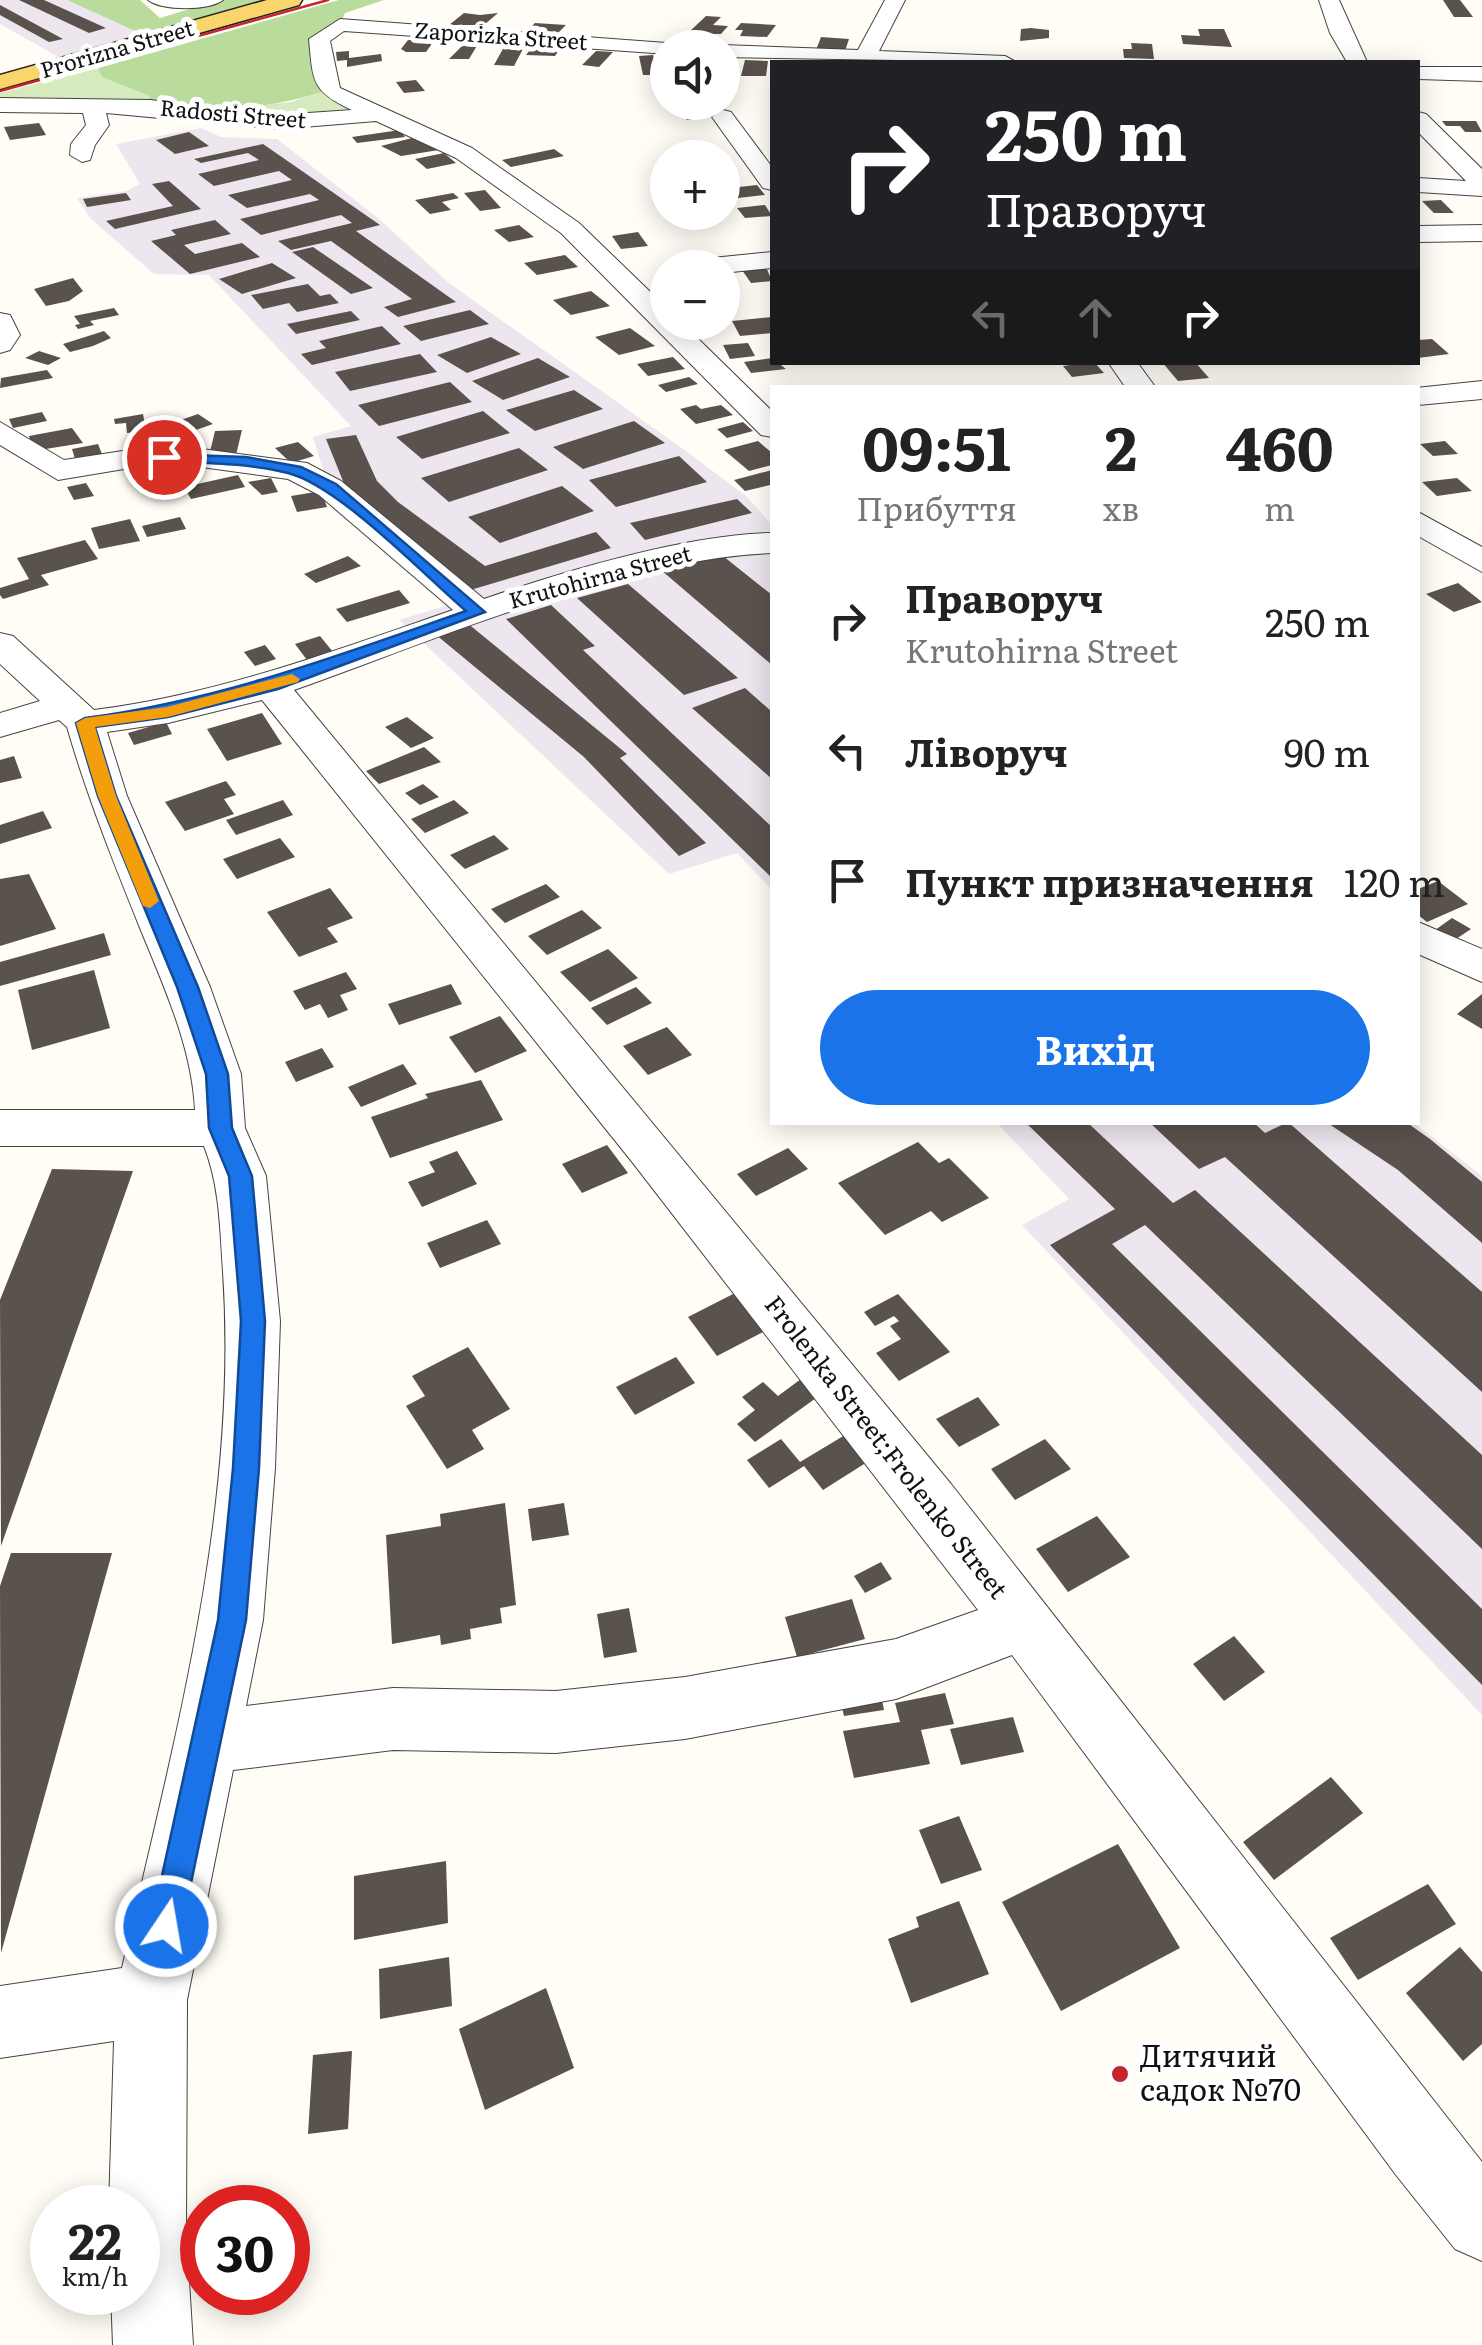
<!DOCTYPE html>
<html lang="uk">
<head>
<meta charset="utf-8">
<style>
	:root { --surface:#fff; --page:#f6f6f6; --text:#222; --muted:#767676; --accent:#1a73e8 }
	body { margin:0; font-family:Literata,serif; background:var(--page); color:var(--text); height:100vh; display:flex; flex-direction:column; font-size:38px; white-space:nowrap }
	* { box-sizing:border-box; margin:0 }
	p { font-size:32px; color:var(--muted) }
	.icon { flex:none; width:55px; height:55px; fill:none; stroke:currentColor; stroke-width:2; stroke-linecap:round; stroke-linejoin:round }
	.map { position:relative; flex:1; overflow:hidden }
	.panel { position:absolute; left:770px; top:385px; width:650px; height:740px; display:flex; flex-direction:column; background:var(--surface); border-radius:0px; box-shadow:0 5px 25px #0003 }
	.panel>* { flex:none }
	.banner { position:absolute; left:770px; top:60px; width:650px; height:305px; border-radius:0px; box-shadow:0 5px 25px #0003; background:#202124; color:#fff; overflow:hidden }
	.tools { position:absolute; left:650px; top:30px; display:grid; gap:20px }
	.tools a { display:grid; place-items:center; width:90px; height:90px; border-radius:50%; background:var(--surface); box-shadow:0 5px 25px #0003; font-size:50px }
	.speed { position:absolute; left:30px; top:2185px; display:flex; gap:20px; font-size:50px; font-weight:700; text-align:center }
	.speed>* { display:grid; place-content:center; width:130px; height:130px; border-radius:50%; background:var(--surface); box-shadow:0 5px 25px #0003; line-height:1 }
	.speed small { font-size:25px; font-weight:400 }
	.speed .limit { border:15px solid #d22; background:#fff; color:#111 }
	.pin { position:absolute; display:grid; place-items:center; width:85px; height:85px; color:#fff; margin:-42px; border:5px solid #fff; border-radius:50%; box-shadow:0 2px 10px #0007 }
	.me { position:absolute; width:110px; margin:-55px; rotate:12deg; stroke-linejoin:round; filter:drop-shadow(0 0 8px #0008) }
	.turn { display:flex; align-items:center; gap:35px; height:210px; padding:0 50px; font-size:45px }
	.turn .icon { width:130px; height:130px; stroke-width:2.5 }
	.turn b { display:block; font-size:70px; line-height:85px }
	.lanes { display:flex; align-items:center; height:95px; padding:0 50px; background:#0003; justify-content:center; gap:50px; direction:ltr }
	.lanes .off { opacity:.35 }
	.eta { display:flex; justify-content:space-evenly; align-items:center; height:170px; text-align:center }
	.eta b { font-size:60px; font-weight:700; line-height:70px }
	.button { display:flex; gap:20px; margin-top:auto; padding:20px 50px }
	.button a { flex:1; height:115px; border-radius:60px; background:var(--accent); color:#fff; font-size:40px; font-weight:700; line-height:115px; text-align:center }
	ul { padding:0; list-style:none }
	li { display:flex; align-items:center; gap:30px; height:130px; padding:0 50px }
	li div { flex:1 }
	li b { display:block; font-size:38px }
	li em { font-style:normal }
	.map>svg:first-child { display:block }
</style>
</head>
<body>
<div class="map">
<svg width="1482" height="2345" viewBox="0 0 1482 2345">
	<rect width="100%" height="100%" fill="#fffdf5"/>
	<path fill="#eee6ef" d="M0 0H67L152 38 69 63 0 24Z
		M201 128 221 137 277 139 379 219 449 283 686 451 746 496 772 525V543L763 545 772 553V890L737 853 669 874 399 620 448 605 330 492 313 437 351 426 209 275 154 274 91 219 77 198 127 191 140 184 116 144Z
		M997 1123H1414L1482 1176V1715L1022 1225 1069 1199Z"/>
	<path fill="#d5ebbd" d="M98 68 102 77 149 96 150 107 0 105V93Z
		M328 90 374 115 330 120 203 112 291 102Z"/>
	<path fill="#b9dc9c" d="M67 0H140L160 18 220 0H265L142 34Z
		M339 0H384L345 13 340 25 319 39 328 90C269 110 212 112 150 107L149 96 102 77 98 68Z"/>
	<path fill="#5a524d" d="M19 0H44L106 28 89 33Z
		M1443 0H1460L1473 17H1454Z
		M0 5 63 39 49 42 0 15Z
		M464 13 480 15 498 13 484 25H449Z
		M706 16 721 17 713 25 728 26 721 34H687Z
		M535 23 566 25 558 33 527 31Z
		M741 23 776 25 767 37 740 36 743 30H735Z
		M1031 28 1049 30V38L1020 41 1021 29Z
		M1198 29H1224L1232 47 1183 44 1181 35 1200 36Z
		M821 37 849 39 845 51 816 50Z
		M408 40 434 41 426 52H406L401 49Z
		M1131 43 1152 44 1154 59 1124 58 1123 49H1132Z
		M464 44H478L469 59H449Z
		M533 46 561 47 555 56 526 55Z
		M504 47H524L514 66 494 65Z
		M349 51V58L381 54 382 61 347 67V60L337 61 336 52Z
		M596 51 613 52 599 67 582 65Z
		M653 55 658 75H643L639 56Z
		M745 60 768 61 766 76H741Z
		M416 80 425 91 404 93 396 82Z
		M700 102 706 118 687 120 675 103Z
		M1442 121H1476L1482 132H1465L1460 126H1446Z
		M39 123 46 135 10 140 4 127Z
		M400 130 405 137 357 143 352 137Z
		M189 132 209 146 175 154 156 140Z
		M412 138 439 150 401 156 381 146Z
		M263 144 380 225 356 231 456 302 398 317 384 307 412 299 331 241 291 250 278 241 352 223 341 215 261 235 240 219 319 200 310 194 247 208 228 195 292 180 279 171 214 186 198 174 259 160 248 153 201 163 194 159Z
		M554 149 564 156 511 167 502 160Z
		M444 153 456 163 427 169 415 159Z
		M169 181 201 209 115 229 106 221 173 206 152 184Z
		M757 185 765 195 738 198 730 188Z
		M485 190 501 208 480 211 464 193Z
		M126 193 131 200 87 207 83 199Z
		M453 193 459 198 442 202 451 210 430 214 415 200Z
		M1441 200 1454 213H1434L1422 201Z
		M765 205 772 216 745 218 737 208Z
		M215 220 231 234 184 245 195 254 242 243 260 257 190 274 151 241 176 235 171 230Z
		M519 225 534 237 509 242 494 230Z
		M638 232 648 246 621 249 612 236Z
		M313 247 373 288 351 294 292 252Z
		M565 255 578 267 537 275 524 263Z
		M272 263 296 278 242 294 219 279Z
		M766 267 772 281 751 283 742 270Z
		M73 278 83 291 69 301 46 306 34 289Z
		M308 284 320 296 330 294 339 303 297 312 289 303 263 309 251 295Z
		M591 291 610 306 571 315 553 300Z
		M114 308 119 315 90 321 94 325 78 329 75 325 80 324 74 316Z
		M470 310 489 324 421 341 403 326Z
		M351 311 360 320 296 334 287 324Z
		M772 317V333L740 336 732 321Z
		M382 326 401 344 312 365 301 354 326 348 319 341Z
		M630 328 655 346 619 355 595 337Z
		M104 331 111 338 93 346 70 352 63 344Z
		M491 337 521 354 467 373 437 355Z
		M1432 339 1449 354 1418 358V340Z
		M748 343 755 356 730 359 723 345Z
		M39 351 61 358 48 365 25 358Z
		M420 354 437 372 350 391 335 372Z
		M673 357 685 369 648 376 637 364Z
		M538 358 570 377 503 400 472 381Z
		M772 358 786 369 751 373 744 362Z
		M1094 362 1104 373 1072 377 1063 366Z
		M1162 362H1195L1209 378 1178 381Z
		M47 370 53 378 0 388 1 378Z
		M689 377 698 384 666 392 658 385Z
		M450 382 472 402 379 426 358 405Z
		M574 390 603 409 535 431 506 410Z
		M696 405 701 409 721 405 733 415 696 424 680 409Z
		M483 411 510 433 422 459 396 437Z
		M42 412 47 421 13 428 9 419Z
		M143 414 146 431 127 433 126 423 115 424 114 419Z
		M198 414 213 424 176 437 161 427Z
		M634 421 665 443 583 469 553 447Z
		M743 422 753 431 727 438 717 429Z
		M72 428 83 443 33 451 29 436Z
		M242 430 236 455 209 456 215 431Z
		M356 435 377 481 398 502 485 566 596 532 611 548 467 591 345 486 326 439Z
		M758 441 772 453V465L749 471 724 450Z
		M1445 441 1458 454 1433 456 1420 444Z
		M298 442 314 456 291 463 275 448Z
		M98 444 102 454 75 459 72 449Z
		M519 448 548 470 449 502 421 478Z
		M679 456 707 482 616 507 589 480Z
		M172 470 177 480 140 488 135 478Z
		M772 470 770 485 745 491 734 480Z
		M238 475 245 487 191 499 184 487Z
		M271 478 278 492 262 495 248 482Z
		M1457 478 1472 491 1437 496 1422 482Z
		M86 483 94 496 74 500 67 487Z
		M562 486 594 511 500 543 468 517Z
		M321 491 327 507 297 512 291 496Z
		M737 499 752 513 645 540 630 523Z
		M180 517 186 529 147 537 142 526Z
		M130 519 140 541 99 549 91 528Z
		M85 540 98 559 41 575 49 585 3 599 0 595V588L29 579 17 558Z
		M718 552 772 595V665L661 570Z
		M348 556 361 566 316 583 304 574Z
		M1458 583 1482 602 1454 612 1426 594Z
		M628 584 738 678 684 695 577 598Z
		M399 590 410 603 347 622 336 609Z
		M551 605 595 646 583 650 772 827V878L506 619Z
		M466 622 627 754 620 758 706 843 679 856 584 757 435 634Z
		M320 636 333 652 307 660 295 644Z
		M265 645 276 659 255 666 244 652Z
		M745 688 772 712V779L692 708Z
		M262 713 282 744 227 761 207 729Z
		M407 717 434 738 411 748 385 727Z
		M166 722 172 734 134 745 128 733Z
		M424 747 441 762 379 784 366 771Z
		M14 756 22 778 0 783V760Z
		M226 781 236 795 224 799 234 814 185 831 165 802Z
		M423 784 439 797 420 805 405 793Z
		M283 800 293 815 236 835 226 820Z
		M454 800 469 813 425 833 411 819Z
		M43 811 52 828 0 844V825Z
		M494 835 509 849 465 869 450 855Z
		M280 838 295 857 237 879 223 859Z
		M29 874 56 929 0 946V879Z
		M1438 881 1468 904 1427 922 1418 915V889Z
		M546 884 560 897 505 923 491 909Z
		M330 888 353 918 327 928 338 942 299 957 267 912Z
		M582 910 602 928 547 955 528 936Z
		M1452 918 1471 929 1453 941 1435 930Z
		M104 933 111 955 0 986V962Z
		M608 949 638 978 590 1002 560 972Z
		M94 970 110 1028 32 1050 18 990Z
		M346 972 357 989 340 995 348 1010 328 1018 320 1004 305 1010 293 991Z
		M451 984 462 1004 399 1025 388 1004Z
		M636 987 652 1003 607 1025 591 1008Z
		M1482 994V1029L1457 1014Z
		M500 1016 527 1051 475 1073 449 1037Z
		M667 1027 692 1055 648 1075 623 1046Z
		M322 1048 334 1067 296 1082 285 1062Z
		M403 1064 417 1084 361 1107 348 1087Z
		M481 1080 503 1120 390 1158 371 1117 428 1098 425 1094Z
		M1025 1122H1087L1173 1203 1195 1190 1482 1455V1549L1145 1225 1112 1244 1482 1609V1685L1050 1245 1115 1209Z
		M1149 1122H1253L1265 1133 1288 1122 1482 1292V1392L1225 1157 1199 1169Z
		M1326 1122H1406L1430 1139 1482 1182V1243L1398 1170Z
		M918 1142 939 1163 949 1158 989 1198 942 1222 931 1211 885 1235 838 1183Z
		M607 1145 628 1173 582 1193 562 1164Z
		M788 1148 808 1169 756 1196 737 1174Z
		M457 1151 477 1184 422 1207 408 1182 435 1172 429 1162Z
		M52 1169 133 1171 1 1546 0 1300Z
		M487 1220 501 1244 440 1268 427 1243Z
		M737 1292 767 1330 717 1356 688 1317Z
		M898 1294 950 1352 899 1381 876 1353 901 1339 890 1326 899 1321 894 1316 875 1326 864 1312Z
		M468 1347 510 1409 472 1430 484 1449 447 1469 406 1406 425 1396 412 1376Z
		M676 1357 695 1383 635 1415 616 1387Z
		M805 1376 823 1393 755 1442 737 1424 755 1410 742 1397 763 1382 778 1396Z
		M978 1397 1000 1425 959 1447 936 1419Z
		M850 1432 872 1459 823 1490 804 1466 769 1488 747 1460 781 1439 800 1462Z
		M1045 1439 1071 1469 1015 1500 991 1469Z
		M505 1503 516 1605 500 1608 502 1623 470 1629 471 1639 441 1645 440 1635 392 1644 386 1535 441 1526 440 1514Z
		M564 1503 569 1535 532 1541 528 1509Z
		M1097 1516 1130 1557 1068 1592 1036 1549Z
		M11 1553H112L1 1953 0 1586Z
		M881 1562 892 1579 865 1593 854 1576Z
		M852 1599 865 1639 797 1657 785 1617Z
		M629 1608 637 1652 604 1658 597 1614Z
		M1234 1636 1265 1672 1224 1701 1193 1664Z
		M878 1680 884 1710 844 1716 837 1686Z
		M945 1693 954 1724 921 1730 930 1764 854 1778 843 1731 900 1722 895 1703Z
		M1013 1717 1024 1752 961 1765 950 1729Z
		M1331 1777 1363 1813 1274 1880 1243 1842Z
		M959 1816 982 1870 941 1884 919 1830Z
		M1118 1844 1180 1948 1061 2011 1002 1902Z
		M446 1861 448 1923 354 1940V1876Z
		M1428 1884 1456 1924 1358 1980 1330 1938Z
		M959 1901 989 1974 911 2003 888 1939 919 1927 916 1917Z
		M1460 1947 1482 1972V2044L1463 2061 1406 1993Z
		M449 1957 452 2006 380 2019 379 1969Z
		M546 1988 574 2068 485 2110 459 2029Z
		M352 2051 348 2129 308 2134 313 2055Z"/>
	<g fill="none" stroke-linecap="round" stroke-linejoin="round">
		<g stroke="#444" stroke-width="2">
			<path id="minor" d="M148 0H223C209 11 162 11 148 0Z
				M885 0H905L879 51 1005 56 1016 62 722 57V48H714L722 45 858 50Z
				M1319 0H1339L1367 62H1347L1330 33Z
				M340 19 680 44 683 48H668V54L344 31 330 41 340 88 472 148 579 223 668 309V322H681L772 411V437L761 435 561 233 456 158 376 121 279 129 106 113 109 125 95 145 90 160 82 162 70 155 71 144 86 125 83 113 0 112V98L150 100 279 115 352 110C311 91 313 81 309 39Z
				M1418 67H1482V81L1418 79Z
				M723 110 731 112 772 167V190L763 188 712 117Z
				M1418 112 1426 114 1482 169V196L1418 192V178L1466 181 1418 132Z
				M1482 225V241L1418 242V226Z
				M772 252V268L722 273V268H679L692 260Z
				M0 313 10 315 20 335 10 350 0 353Z
				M1108 362H1137L1156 388H1126Z
				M1482 381V399L1418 405 1416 388Z
				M0 422 64 460 142 448 187 447 307 463 341 481 484 599C564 571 689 534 772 533V553C621 559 438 639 294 690L951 1484 1482 2162V2261L1455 2249 1396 2175 1012 1655 896 1699 685 1739 556 1753 393 1750 233 1770 187 2000 186 2233 193 2345H113L111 2292H138V2208H109L114 2041 0 2058V1986L122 1968C174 1741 239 1508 223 1272 220 1229 220 1187 204 1146H0V1110H195C192 1047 164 987 140 928 113 861 87 796 67 727L59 720 0 737V713L40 701 0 664V633L13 636 94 710C219 694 334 651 453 610L319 495 288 479 187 465 142 466 58 480 0 445ZM262 700 633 1163 978 1610 896 1639 685 1677 556 1691 393 1688 246 1706 263 1620 275 1468 280 1321 266 1176 245 1128 241 1074 210 987 127 796 107 732 168 723Z
				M1418 512 1482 547V572L1418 536Z
				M1418 922 1482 949V982L1418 954Z"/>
		</g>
		<g stroke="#222" stroke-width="3">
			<path id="major" d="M267 0H302L299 5 0 89V75Z"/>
		</g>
		<use href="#minor" fill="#fff" fill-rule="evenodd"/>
		<use href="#major" fill="#f9d66b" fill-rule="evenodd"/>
		<path stroke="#c4262e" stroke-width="2.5" d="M0 91 328 0"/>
	</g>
	<path fill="#1a73e8" stroke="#114b97" stroke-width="2.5" d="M159 454 246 457 301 467 336 484 485 612 278 689 168 717 95 727 116 796 198 987 228 1074 232 1128 252 1176 265 1321 259 1468 246 1620 182 1926 178 1938 166 1942 155 1938 151 1926 218 1620 233 1468 241 1321 229 1176 209 1128 206 1074 177 987 98 796 76 723 85 718C221 700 337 656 466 611 423 574 339 486 288 473 248 463 206 463 164 461Z"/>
	<path fill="#f59e0b" d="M292 674 300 679 298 682 168 717 95 727 116 796 159 901 150 908 143 906 98 796 76 723 85 718 167 707Z"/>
	<circle fill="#c4262e" stroke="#fff" stroke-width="4" cx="1120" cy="2074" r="10"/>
	<g text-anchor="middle" stroke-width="10" stroke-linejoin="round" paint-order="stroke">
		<g font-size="22" fill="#111" stroke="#fff">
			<text transform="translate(501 36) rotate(4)" y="8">Zaporizka Street</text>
			<text transform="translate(117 49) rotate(-16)" y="8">Prorizna Street</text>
			<text transform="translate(233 114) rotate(5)" y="8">Radosti Street</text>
			<text transform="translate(600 577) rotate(-15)" y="8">Krutohirna Street</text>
		</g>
		<g font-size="25" fill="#111" stroke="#fff">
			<text transform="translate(886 1447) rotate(52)" y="9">Frolenka Street;Frolenko Street</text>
		</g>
		<g font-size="30" fill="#111" stroke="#fff" text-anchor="start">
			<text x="1140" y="2067">Дитячий<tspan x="1140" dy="34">садок №70</tspan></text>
		</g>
	</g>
</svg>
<div class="tools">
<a><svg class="icon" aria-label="sound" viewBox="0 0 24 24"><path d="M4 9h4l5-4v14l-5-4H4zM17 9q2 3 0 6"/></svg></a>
<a>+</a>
<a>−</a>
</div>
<div class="speed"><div>22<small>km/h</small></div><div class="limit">30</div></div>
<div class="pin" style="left:164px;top:457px;background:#d93025"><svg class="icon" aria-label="arrive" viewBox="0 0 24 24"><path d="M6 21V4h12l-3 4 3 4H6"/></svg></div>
<svg class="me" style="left:166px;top:1926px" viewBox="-20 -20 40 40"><circle r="17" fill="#1a73e8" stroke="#fff" stroke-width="3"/><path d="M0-11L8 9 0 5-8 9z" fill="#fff"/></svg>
<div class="banner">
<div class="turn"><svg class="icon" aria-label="right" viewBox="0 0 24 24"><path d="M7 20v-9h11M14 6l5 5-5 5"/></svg><div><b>250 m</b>Праворуч</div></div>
<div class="lanes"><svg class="icon off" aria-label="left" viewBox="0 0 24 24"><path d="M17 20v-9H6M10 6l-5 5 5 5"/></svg><svg class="icon off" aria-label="ahead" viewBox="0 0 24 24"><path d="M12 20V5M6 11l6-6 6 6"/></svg><svg class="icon" aria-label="right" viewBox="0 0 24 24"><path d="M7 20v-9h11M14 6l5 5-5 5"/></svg></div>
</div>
<section class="panel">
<div class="eta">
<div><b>09:51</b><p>Прибуття</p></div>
<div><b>2</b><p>хв</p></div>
<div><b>460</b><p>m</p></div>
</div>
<ul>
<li><svg class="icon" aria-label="right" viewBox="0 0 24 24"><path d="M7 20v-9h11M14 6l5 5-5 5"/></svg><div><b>Праворуч</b><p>Krutohirna Street</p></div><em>250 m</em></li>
<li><svg class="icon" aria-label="left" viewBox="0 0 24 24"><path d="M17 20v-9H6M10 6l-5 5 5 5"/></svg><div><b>Ліворуч</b></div><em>90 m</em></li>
<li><svg class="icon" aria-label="arrive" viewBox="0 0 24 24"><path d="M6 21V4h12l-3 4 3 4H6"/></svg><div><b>Пункт призначення</b></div><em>120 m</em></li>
</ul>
<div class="button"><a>Вихід</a></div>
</section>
</div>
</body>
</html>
